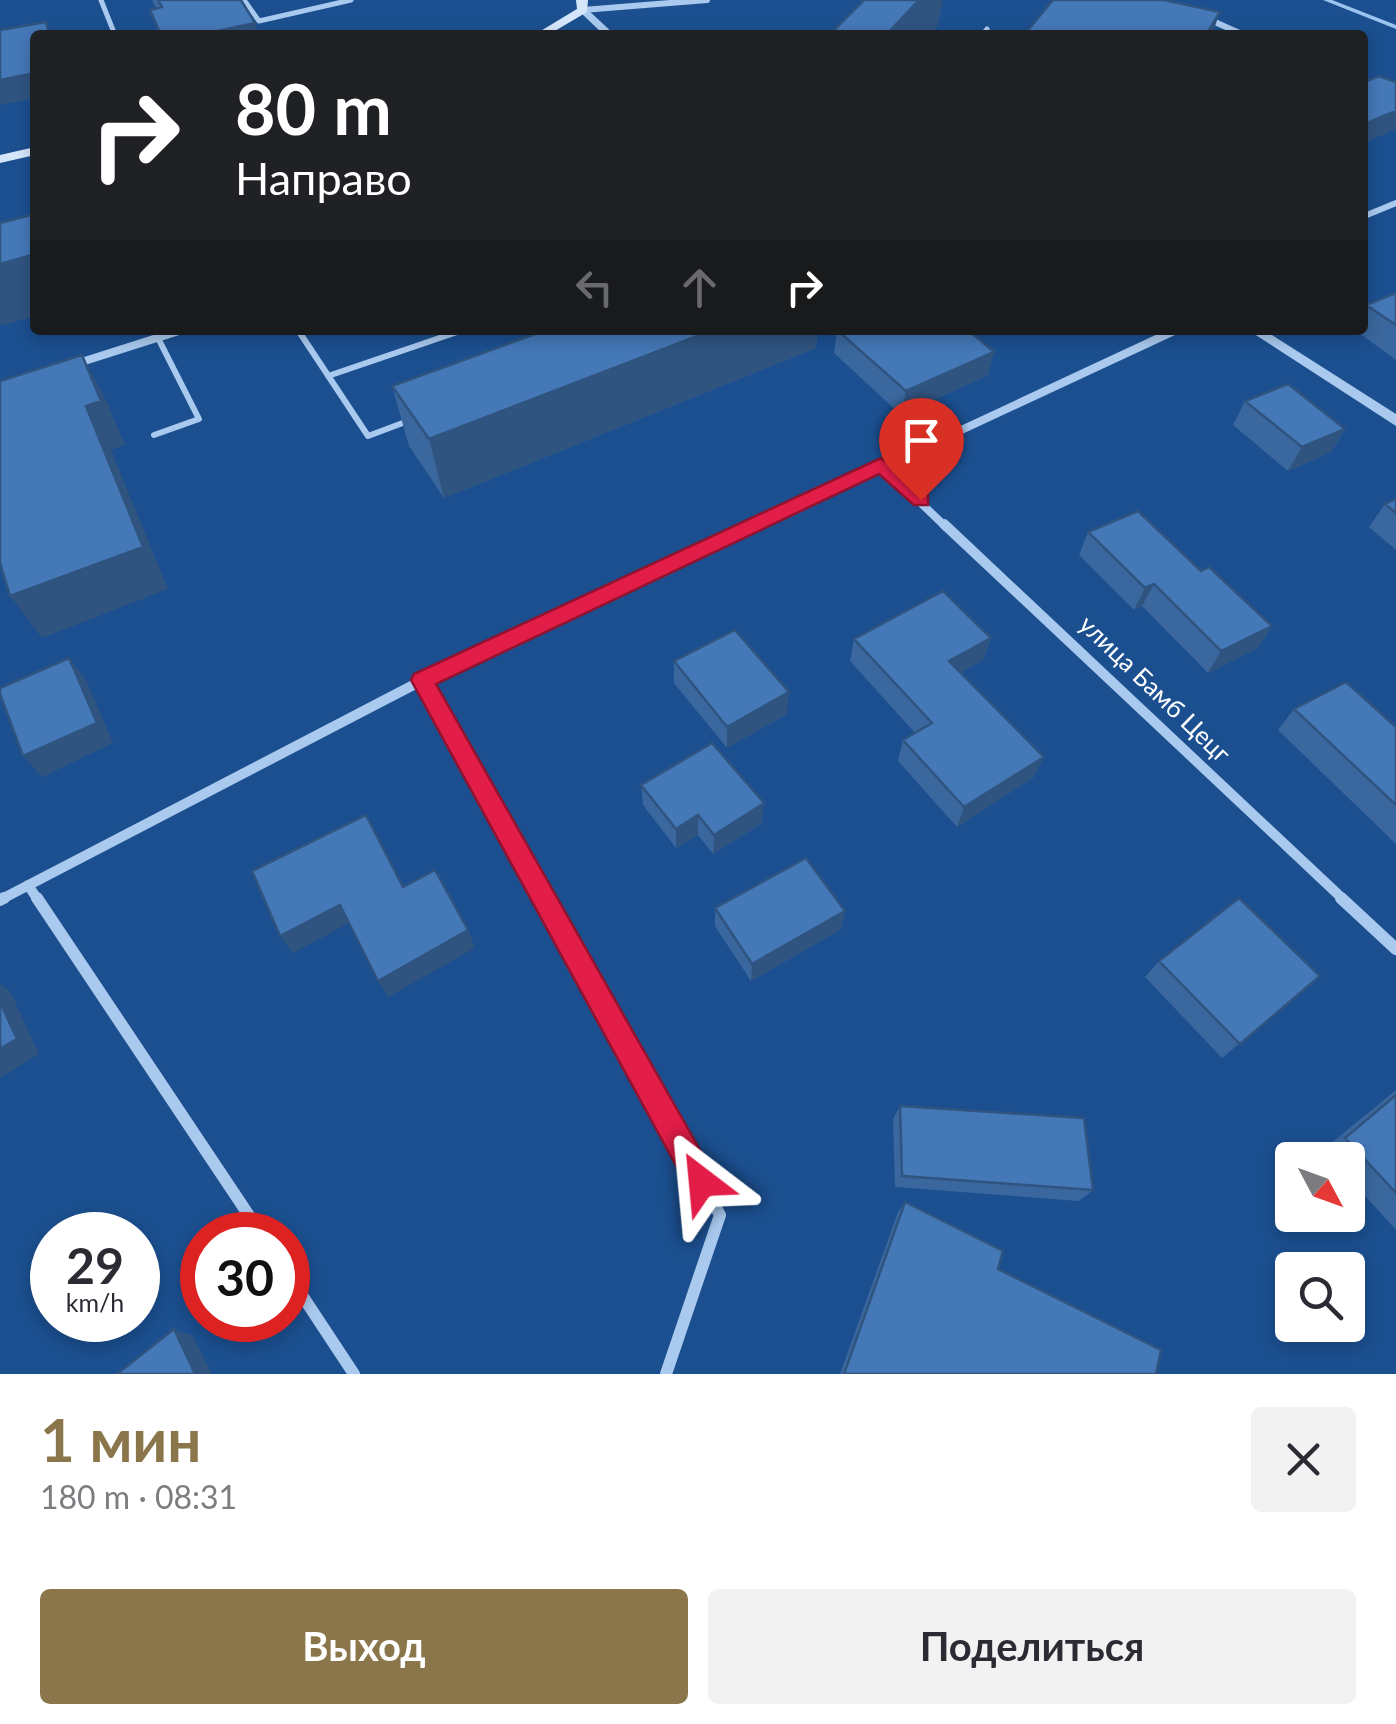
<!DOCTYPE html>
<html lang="ru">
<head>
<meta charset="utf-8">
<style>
	:root { --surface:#fff; --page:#f2f2f3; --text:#2b2b33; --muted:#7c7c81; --accent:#8a764a }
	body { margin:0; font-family:Lato,sans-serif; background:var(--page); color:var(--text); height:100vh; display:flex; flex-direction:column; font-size:38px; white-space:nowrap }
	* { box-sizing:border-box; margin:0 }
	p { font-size:32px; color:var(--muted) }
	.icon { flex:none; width:55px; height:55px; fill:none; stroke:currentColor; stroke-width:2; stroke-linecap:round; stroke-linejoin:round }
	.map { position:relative; height:1374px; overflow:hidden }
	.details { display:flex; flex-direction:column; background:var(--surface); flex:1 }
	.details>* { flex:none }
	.top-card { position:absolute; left:30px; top:30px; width:1338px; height:305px; border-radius:10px; box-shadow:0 5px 15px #0003; background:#202124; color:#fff; overflow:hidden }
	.needle { width:65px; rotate:131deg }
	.controls { position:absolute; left:1275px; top:1142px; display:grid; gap:20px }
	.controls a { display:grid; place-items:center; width:90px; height:90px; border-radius:10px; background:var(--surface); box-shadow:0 5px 15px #0003; font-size:50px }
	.speed { position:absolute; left:30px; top:1212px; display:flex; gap:20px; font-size:50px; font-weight:700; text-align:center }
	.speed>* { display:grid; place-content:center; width:130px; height:130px; border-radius:50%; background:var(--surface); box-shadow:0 5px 15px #0003; line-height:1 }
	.speed small { font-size:25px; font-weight:400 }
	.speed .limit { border:15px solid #d22; background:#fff; color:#111 }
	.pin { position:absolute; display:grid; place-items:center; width:85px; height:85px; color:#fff; margin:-102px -42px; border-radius:50% 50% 50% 0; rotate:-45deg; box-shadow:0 0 10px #0007 }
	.pin .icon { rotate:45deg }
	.me { position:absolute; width:110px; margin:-55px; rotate:331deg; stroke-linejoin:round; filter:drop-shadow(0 0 8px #0008) }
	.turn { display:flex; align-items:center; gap:35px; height:210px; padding:0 40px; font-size:45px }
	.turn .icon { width:130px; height:130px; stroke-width:2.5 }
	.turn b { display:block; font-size:70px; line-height:85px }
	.lanes { display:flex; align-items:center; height:95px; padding:0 40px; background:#0003; justify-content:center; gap:50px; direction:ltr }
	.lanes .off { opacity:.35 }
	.round { display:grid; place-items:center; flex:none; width:105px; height:105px; border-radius:10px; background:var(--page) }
	.overview { display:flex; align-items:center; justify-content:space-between; height:170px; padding:0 40px }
	h1 { font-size:60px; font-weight:700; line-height:75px; color:var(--accent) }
	.primary-button { display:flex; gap:20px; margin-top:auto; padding:20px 40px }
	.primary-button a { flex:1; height:115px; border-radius:10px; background:var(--accent); color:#fff; font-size:40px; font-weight:700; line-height:115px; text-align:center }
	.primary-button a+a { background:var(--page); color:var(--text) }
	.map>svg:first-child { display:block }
</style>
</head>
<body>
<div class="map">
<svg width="1396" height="1374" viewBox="0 0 1396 1374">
	<rect width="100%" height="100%" fill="#1b4f8f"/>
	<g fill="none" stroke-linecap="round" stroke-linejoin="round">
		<path fill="#9cc4f0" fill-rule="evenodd" d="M1323 0H1332L1396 25V29Z"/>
		<path stroke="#a9c9ee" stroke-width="5" d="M101 0 115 35
			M244 0 259 21 351 0
			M982 35 987 29"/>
		<path stroke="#a9c9ee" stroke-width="6" d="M298 330 368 436 408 421
			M328 376 463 330
			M154 435 199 419 158 338"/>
		<path stroke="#a9c9ee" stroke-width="6" d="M583 10 707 0
			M1208 19 1244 35
			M1362 217 1396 203"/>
		<path stroke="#a9c9ee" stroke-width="8" d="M72 365 182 330
			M881 465 946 527
			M753 527 1176 330"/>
		<path stroke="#a9c9ee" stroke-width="10" d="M944 524 1344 900
			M423 680 545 900
			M28 885 38 900
			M0 900 423 680 759 524"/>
		<path stroke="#a9c9ee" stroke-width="12" d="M37 898 262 1235
			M544 898 720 1215 666 1374
			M1341 898 1396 949
			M0 900 4 898
			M288 1274 354 1374"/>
		<path fill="#a9c9ee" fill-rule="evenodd" d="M583 7 586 8 615 35H604L580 12V8Z
			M1248 330H1264L1396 414V426Z"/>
		<path fill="#d6e6fa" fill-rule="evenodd" d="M576 0H588L587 12 548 35H534L577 9Z
			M35 147V155L0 163V155Z"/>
	</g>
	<path fill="#3a679d" d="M152 0H241L259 35H159L150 10 156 9Z
		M1396 293V360L1355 330H1362V312L1366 305Z
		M546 330H818L816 348 444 498 409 446 392 386Z
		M837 330 994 352 988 375 901 415 834 353Z
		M1245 401 1345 429 1331 452 1288 471 1233 425Z
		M1396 499V550L1369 527 1385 504Z
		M1088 532 1201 571 1272 626 1258 648 1208 673 1142 606 1134 610 1079 555Z
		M991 638 983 660 960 673 1034 777 957 827 898 761 903 740 915 733 850 661 854 639Z
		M674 661 787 714 727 748 674 683Z
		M1294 709 1396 727V844L1278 730Z
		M641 785 762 823 713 854 698 835 676 848 643 805Z
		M715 908 845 911 841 929 751 981 715 926Z
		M1159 961 1320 976 1222 1058 1145 977Z
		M1396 1090V1230L1348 1177V1160H1332L1323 1150Z
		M900 1106 1093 1190 1079 1201 895 1187 893 1119Z
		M905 1202 998 1269 1156 1374H840L898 1212Z"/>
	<path fill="#305480" d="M919 0H943L938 25 930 35H886Z
		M1220 12 1212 35H1206Z
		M255 23 259 35H199Z
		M35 73V98L0 105V80Z
		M1396 111V129L1362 144V125Z
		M0 254H35V316L0 326Z
		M713 330H818L816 348 444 498 429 439Z
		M994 352 988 375 901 415 906 391Z
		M82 355 106 400 125 445 111 450 168 589 42 638 10 596 86 406Z
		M1345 429 1331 452 1288 471 1302 447Z
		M1154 584 1142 606 1134 610 1145 588Z
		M1272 626 1258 648 1208 673 1221 651Z
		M991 638 983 660 943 683 949 661Z
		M69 658 86 680 113 743 42 777 23 756Z
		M789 692 787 714 727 748V727Z
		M1044 757 1034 777 957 827 964 807Z
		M764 803 762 823 713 854 714 835Z
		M698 815V835L676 848V829Z
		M340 905 351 922 293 953 280 936Z
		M845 911 841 929 751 981 752 964Z
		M468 930 475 948 388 997 378 981Z
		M0 984 10 991 39 1054 0 1078Z
		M174 1329 193 1336 212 1374H195Z"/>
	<path fill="#4478b7" stroke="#305480" stroke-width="2.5" d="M158 0H241L255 23 199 35H161L150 10 162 7Z
		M864 0H919L886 35H829Z
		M1053 0H1164L1220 12 1206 35H1024Z
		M46 22 49 35H35V73L0 80V30Z
		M1379 76 1396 82V111L1362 125V83Z
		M35 214V254L0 264V223Z
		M1396 293V325L1366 305Z
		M546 330H713L429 439 392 386Z
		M837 330H968L994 352 906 391Z
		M82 355 101 401 86 406 143 547 10 596 0 563V381Z
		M1288 384 1345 429 1302 447 1245 401Z
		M1396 499V513L1385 504Z
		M1138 511 1201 571 1209 567 1272 626 1221 651 1154 584 1145 588 1088 532Z
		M943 591 991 638 949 661 1044 757 964 807 903 740 932 723 854 639Z
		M735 630 789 692 727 727 674 661Z
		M69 658 97 723 23 756 0 694V688Z
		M1346 682 1396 727V805L1294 709Z
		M712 743 764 803 714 835 698 815 676 829 641 785Z
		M366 815 403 887 435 870 468 930 378 981 340 905 280 936 252 871Z
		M806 858 845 911 752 964 715 908Z
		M1239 898 1320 976 1240 1044 1159 961Z
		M0 1002 17 1039 0 1049Z
		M1396 1095V1193L1345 1138Z
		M900 1106 1084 1118 1093 1190 902 1176Z
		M905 1202 1003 1251 998 1269 1161 1350 1156 1374H844Z
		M174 1329 195 1374H117Z"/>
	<path fill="#e11d48" stroke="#92132f" stroke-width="2.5" d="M881 458 928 495V505H914L879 474 436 684 712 1171 717 1182 712 1193 702 1197 691 1193 411 680 414 674Z"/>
	<g text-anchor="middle" stroke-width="9" stroke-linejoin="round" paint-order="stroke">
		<g font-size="25" fill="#fff" stroke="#1b4f8f">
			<text transform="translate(1155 689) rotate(44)" y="9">улица Бамб Цецг</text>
		</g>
	</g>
</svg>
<div class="controls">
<a><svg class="needle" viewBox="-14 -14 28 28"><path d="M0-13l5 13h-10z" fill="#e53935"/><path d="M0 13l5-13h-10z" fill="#7c7c81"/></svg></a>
<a><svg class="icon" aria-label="search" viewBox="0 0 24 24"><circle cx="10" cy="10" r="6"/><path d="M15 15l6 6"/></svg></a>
</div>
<div class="speed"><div>29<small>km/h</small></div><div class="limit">30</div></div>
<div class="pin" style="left:921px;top:500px;background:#d93025"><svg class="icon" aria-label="arrive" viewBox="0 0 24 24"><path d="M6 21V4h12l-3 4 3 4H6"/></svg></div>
<svg class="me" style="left:702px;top:1182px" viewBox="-20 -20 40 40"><path d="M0-17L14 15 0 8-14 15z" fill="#e11d48" stroke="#fff" stroke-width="4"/></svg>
<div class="top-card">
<div class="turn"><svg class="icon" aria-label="right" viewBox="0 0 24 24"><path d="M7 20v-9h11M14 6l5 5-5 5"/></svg><div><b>80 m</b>Направо</div></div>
<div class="lanes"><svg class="icon off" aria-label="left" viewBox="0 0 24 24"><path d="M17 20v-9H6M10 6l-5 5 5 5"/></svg><svg class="icon off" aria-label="ahead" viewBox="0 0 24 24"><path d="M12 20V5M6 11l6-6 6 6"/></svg><svg class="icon" aria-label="right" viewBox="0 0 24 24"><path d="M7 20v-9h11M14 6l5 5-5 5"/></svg></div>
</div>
</div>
<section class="details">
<div class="overview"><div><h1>1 мин</h1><p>180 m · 08:31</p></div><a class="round"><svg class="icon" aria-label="close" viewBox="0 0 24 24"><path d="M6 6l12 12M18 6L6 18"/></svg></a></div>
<div class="primary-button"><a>Выход</a><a>Поделиться</a></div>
</section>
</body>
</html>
